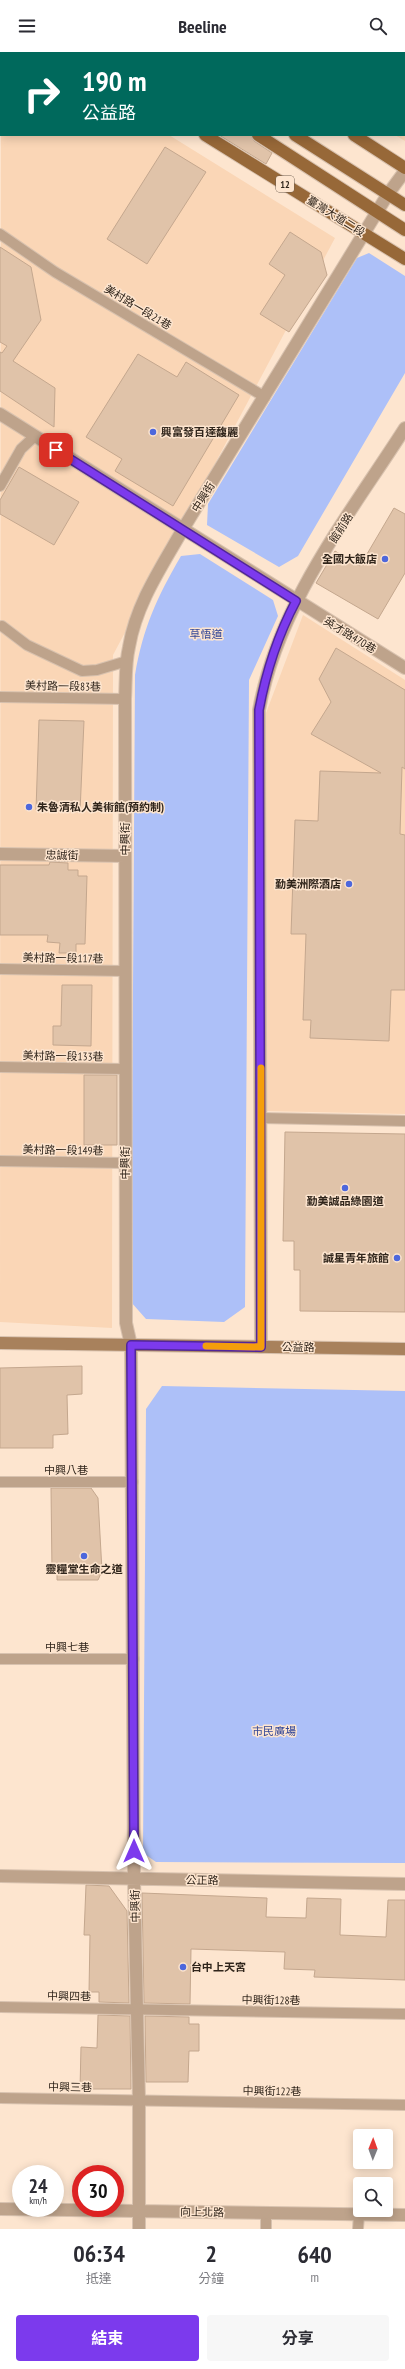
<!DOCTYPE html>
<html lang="zh-TW">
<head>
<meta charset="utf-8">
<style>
	:root { --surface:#fff; --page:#f7f7f7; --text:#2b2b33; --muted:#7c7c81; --accent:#7c3aed }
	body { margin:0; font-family:"PT Sans Narrow","Noto Sans TC",sans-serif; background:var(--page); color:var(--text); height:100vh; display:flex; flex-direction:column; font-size:15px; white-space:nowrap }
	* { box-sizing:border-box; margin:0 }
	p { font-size:13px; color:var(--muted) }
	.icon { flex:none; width:22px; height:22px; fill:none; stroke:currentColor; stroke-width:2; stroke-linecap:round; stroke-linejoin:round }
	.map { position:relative; height:2177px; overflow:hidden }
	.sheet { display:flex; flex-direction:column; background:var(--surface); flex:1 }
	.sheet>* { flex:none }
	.hud { position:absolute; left:0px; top:0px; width:405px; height:84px; box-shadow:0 2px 10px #0003; background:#00695c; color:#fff; overflow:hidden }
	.needle { width:26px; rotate:1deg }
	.tools { position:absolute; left:353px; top:2077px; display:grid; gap:8px }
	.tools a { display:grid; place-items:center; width:40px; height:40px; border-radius:4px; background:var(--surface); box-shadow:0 2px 10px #0003; font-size:20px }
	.speed { position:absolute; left:12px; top:2113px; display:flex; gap:8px; font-size:20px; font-weight:700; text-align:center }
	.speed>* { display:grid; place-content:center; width:52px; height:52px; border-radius:50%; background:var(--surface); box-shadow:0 2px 10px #0003; line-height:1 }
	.speed small { font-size:10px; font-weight:400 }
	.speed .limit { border:6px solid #d22; background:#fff; color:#111 }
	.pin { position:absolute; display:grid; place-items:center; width:34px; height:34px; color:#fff; margin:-17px; border-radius:8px; box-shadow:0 2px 6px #0006 }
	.me { position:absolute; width:44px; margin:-22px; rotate:0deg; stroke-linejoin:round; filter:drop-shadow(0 0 3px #0008) }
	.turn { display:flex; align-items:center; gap:14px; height:84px; padding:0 16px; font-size:18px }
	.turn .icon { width:52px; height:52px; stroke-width:2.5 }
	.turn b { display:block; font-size:28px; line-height:34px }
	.eta { display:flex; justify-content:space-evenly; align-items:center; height:68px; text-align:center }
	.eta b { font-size:24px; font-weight:700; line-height:28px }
	.button { display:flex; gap:8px; margin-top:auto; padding:8px 16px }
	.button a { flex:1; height:46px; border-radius:4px; background:var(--accent); color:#fff; font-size:16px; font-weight:700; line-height:46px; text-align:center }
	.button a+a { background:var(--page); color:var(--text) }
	header { display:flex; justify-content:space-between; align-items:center; height:52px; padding:0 16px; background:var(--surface); font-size:18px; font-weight:700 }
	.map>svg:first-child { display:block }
</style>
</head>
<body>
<header><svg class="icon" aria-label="menu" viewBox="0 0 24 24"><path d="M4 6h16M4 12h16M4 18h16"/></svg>Beeline<svg class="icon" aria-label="search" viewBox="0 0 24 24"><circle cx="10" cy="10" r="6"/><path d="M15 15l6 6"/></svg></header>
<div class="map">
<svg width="405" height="2177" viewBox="0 0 405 2177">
	<rect width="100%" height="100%" fill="#fde5cf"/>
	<path fill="#fad6b6" d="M263 0H405V89L395 83H404V1Z
		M1 33V83H169L335 186 113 603 112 1276 0 1270Z
		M303 563 405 628V1062L267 1059 266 661Z"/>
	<path fill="#adc0f8" d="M369 201 405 224V321L298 504 279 515 207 473 208 452 357 206Z
		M200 502 273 548 278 564 249 628 245 1255 224 1270 146 1267 131 1250 135 623C143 576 157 545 181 504Z
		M162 1334 405 1339V1811L156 1810 143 1801 146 1357Z"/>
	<path fill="#e0c3a9" stroke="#c4a78e" d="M219 83H251L254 89 272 101 266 112Z
		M165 95 206 120 147 212 107 187Z
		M290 180 321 200 327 223 289 280 260 262 285 223 269 212Z
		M0 195 31 215 41 268 13 309 55 336 54 375 0 339V300L2 301 7 294 0 290Z
		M138 302 177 325 186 310 239 343 173 454 115 419 122 407 86 385Z
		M19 415 79 450 54 493 0 462V448Z
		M394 456 405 462V521L378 567 316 531 335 499 360 514Z
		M336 596 405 638V717L402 715 400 782 405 783V938H391L389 989 310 986 311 968H303L306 882H291L295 768 318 769 320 719 381 721 311 682 331 650 319 627Z
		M39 668 84 669 80 760 36 758Z
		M50 810 68 811V818H78V824H87L85 892H76V901H59L60 891 47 890 48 883H0V813H49Z
		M62 933H92L91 994 53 993V974H61Z
		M84 1023H117V1093H84Z
		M285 1080 405 1082V1260L300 1259V1218H294V1189H283Z
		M82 1314V1342L67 1343 68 1382 53 1383V1396H0V1316Z
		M51 1436H91L98 1446 102 1519 98 1528H57V1520L52 1519Z
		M86 1833 109 1834 127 1859 129 1951 99 1950V1940H89L90 1883H84Z
		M142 1841 267 1846 266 1865 306 1866 307 1846 341 1847 340 1883 386 1885 388 1848H405V1928L314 1925 315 1918 284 1917 285 1900 191 1897 190 1952 144 1951Z
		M98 1963 130 1964 131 2037H80L81 1995 97 1996Z
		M145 1964 189 1965V1972H199V1999H189L188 2030H146Z"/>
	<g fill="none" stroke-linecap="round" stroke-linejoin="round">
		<g stroke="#d8c2af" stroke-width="12">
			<path id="service" d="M279 1V0
				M0 182 55 220 265 345
				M0 434 21 397 35 384
				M2 574 27 593 82 619 97 618 127 609
				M0 645 125 647
				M0 917 125 919
				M0 1015 125 1017
				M261 1066 405 1069
				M0 1109 125 1111
				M0 1430H133
				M0 1607H134
				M0 1955 405 1962
				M0 2046 405 2053
				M266 2177V2162
				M358 2177 359 2162"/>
		</g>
		<g stroke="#d8c2af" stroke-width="14">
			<path id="minor" d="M0 362 405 616
				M0 802 125 804
				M261 1295 259 658C278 552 348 465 405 376
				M0 1824 405 1832
				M0 2157 405 2163
				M139 2177V2048L134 1827 131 1293 126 1271 125 647C126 630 125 612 129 595 136 552 162 514 183 477L388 142 405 119"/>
		</g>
		<g stroke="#d8c2af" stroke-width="14">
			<path id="secondary" d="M0 1291 405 1297"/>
		</g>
		<g stroke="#d8c2af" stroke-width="14">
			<path id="primary" d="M70 0 72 1
				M131 0 133 1
				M165 0 167 1
				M226 0 227 1
				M205 83 405 207
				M258 83 405 178
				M295 83 405 153
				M354 83 405 116"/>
		</g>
		<use href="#service" stroke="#bea38b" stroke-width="10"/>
		<use href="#minor" stroke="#bea38b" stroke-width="12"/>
		<use href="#secondary" stroke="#a8815c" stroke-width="12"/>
		<use href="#primary" stroke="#976838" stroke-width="12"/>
	</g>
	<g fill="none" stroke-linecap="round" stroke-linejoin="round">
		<g stroke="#51269a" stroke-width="10">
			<path id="route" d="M56 398 296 549C278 583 266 620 259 658L261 1295 131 1293 134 1799"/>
		</g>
		<use href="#route" stroke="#7c3aed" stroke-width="7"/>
		<path stroke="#f59e0b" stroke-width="7" d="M206 1294 261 1295V1016"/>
	</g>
	<g fill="#4d67dc" stroke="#fde5cf" stroke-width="1.5">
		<circle cx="153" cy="380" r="4"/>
		<circle cx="385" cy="507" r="4"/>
		<circle cx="29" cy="755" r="4"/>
		<circle cx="349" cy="832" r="4"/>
		<circle cx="345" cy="1136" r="4"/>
		<circle cx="397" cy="1206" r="4"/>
		<circle cx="84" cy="1504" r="4"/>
		<circle cx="183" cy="1915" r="4"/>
	</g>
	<g text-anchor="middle" stroke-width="3" stroke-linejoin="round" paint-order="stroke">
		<rect fill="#fde5cf" stroke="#6e5f51" stroke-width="1" x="276" y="124" width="18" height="16" rx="3"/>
		<g font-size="10" font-weight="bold" fill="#30251b">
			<text x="285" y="136">12</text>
		</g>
		<g font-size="11" fill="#30251b" stroke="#fde5cf">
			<text transform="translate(336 164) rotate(32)" y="4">臺灣大道二段</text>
			<text transform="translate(138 255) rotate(31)" y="4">美村路一段21巷</text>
			<text transform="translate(203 445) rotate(-58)" y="4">中興街</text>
			<text transform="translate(341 476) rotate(-57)" y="4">館前路</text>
			<text transform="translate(350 583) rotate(31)" y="4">英才路470巷</text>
			<text transform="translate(63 634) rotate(1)" y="4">美村路一段83巷</text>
			<text transform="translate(125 787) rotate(-90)" y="4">中興街</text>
			<text transform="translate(62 803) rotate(1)" y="4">忠誠街</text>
			<text transform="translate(63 906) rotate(1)" y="4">美村路一段117巷</text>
			<text transform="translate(63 1004) rotate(1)" y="4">美村路一段133巷</text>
			<text transform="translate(63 1098) rotate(1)" y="4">美村路一段149巷</text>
			<text transform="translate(125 1111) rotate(-90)" y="4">中興街</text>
			<text transform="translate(298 1295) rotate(1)" y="4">公益路</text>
			<text x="66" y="1422">中興八巷</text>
			<text x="67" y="1599">中興七巷</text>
			<text transform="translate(202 1828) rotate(1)" y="4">公正路</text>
			<text transform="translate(135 1854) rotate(-91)" y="4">中興街</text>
			<text transform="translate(69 1944) rotate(1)" y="4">中興四巷</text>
			<text transform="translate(271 1948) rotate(1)" y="4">中興街128巷</text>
			<text transform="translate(70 2035) rotate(1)" y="4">中興三巷</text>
			<text transform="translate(272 2039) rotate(1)" y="4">中興街122巷</text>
			<text transform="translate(202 2160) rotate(1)" y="4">向上北路</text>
		</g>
		<g font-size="11" font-weight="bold" fill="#30251b" stroke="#fde5cf" text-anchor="start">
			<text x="161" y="384">興富發百達馥麗</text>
			<text x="377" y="511" text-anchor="end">全國大飯店</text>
			<text x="37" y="759">朱魯清私人美術館(預約制)</text>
			<text x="341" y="836" text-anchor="end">勤美洲際酒店</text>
			<text x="345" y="1153" text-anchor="middle">勤美誠品綠園道</text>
			<text x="389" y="1210" text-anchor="end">誠星青年旅館</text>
			<text x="84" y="1521" text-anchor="middle">靈糧堂生命之道</text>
			<text x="191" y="1919">台中上天宮</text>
		</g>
		<g font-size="11" fill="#344797" stroke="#fde5cf">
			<text x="206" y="586">草悟道</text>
			<text x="274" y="1683">市民廣場</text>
		</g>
	</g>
</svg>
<div class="tools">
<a><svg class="needle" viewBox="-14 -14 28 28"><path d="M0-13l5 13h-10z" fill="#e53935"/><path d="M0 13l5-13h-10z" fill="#7c7c81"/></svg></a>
<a><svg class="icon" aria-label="search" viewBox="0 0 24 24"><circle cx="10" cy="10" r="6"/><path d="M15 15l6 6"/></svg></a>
</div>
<div class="speed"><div>24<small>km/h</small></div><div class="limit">30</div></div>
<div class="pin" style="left:56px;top:398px;background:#d93025"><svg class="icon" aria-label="arrive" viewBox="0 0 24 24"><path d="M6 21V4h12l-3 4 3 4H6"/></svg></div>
<svg class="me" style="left:134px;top:1799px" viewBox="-20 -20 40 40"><path d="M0-17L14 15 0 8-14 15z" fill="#7c3aed" stroke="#fff" stroke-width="4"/></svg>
<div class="hud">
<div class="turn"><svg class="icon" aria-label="right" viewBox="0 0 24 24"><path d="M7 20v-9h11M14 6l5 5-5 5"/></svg><div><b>190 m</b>公益路</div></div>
</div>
</div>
<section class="sheet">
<div class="eta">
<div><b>06:34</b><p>抵達</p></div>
<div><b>2</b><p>分鐘</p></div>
<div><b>640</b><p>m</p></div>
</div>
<div class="button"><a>結束</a><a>分享</a></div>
</section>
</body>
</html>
